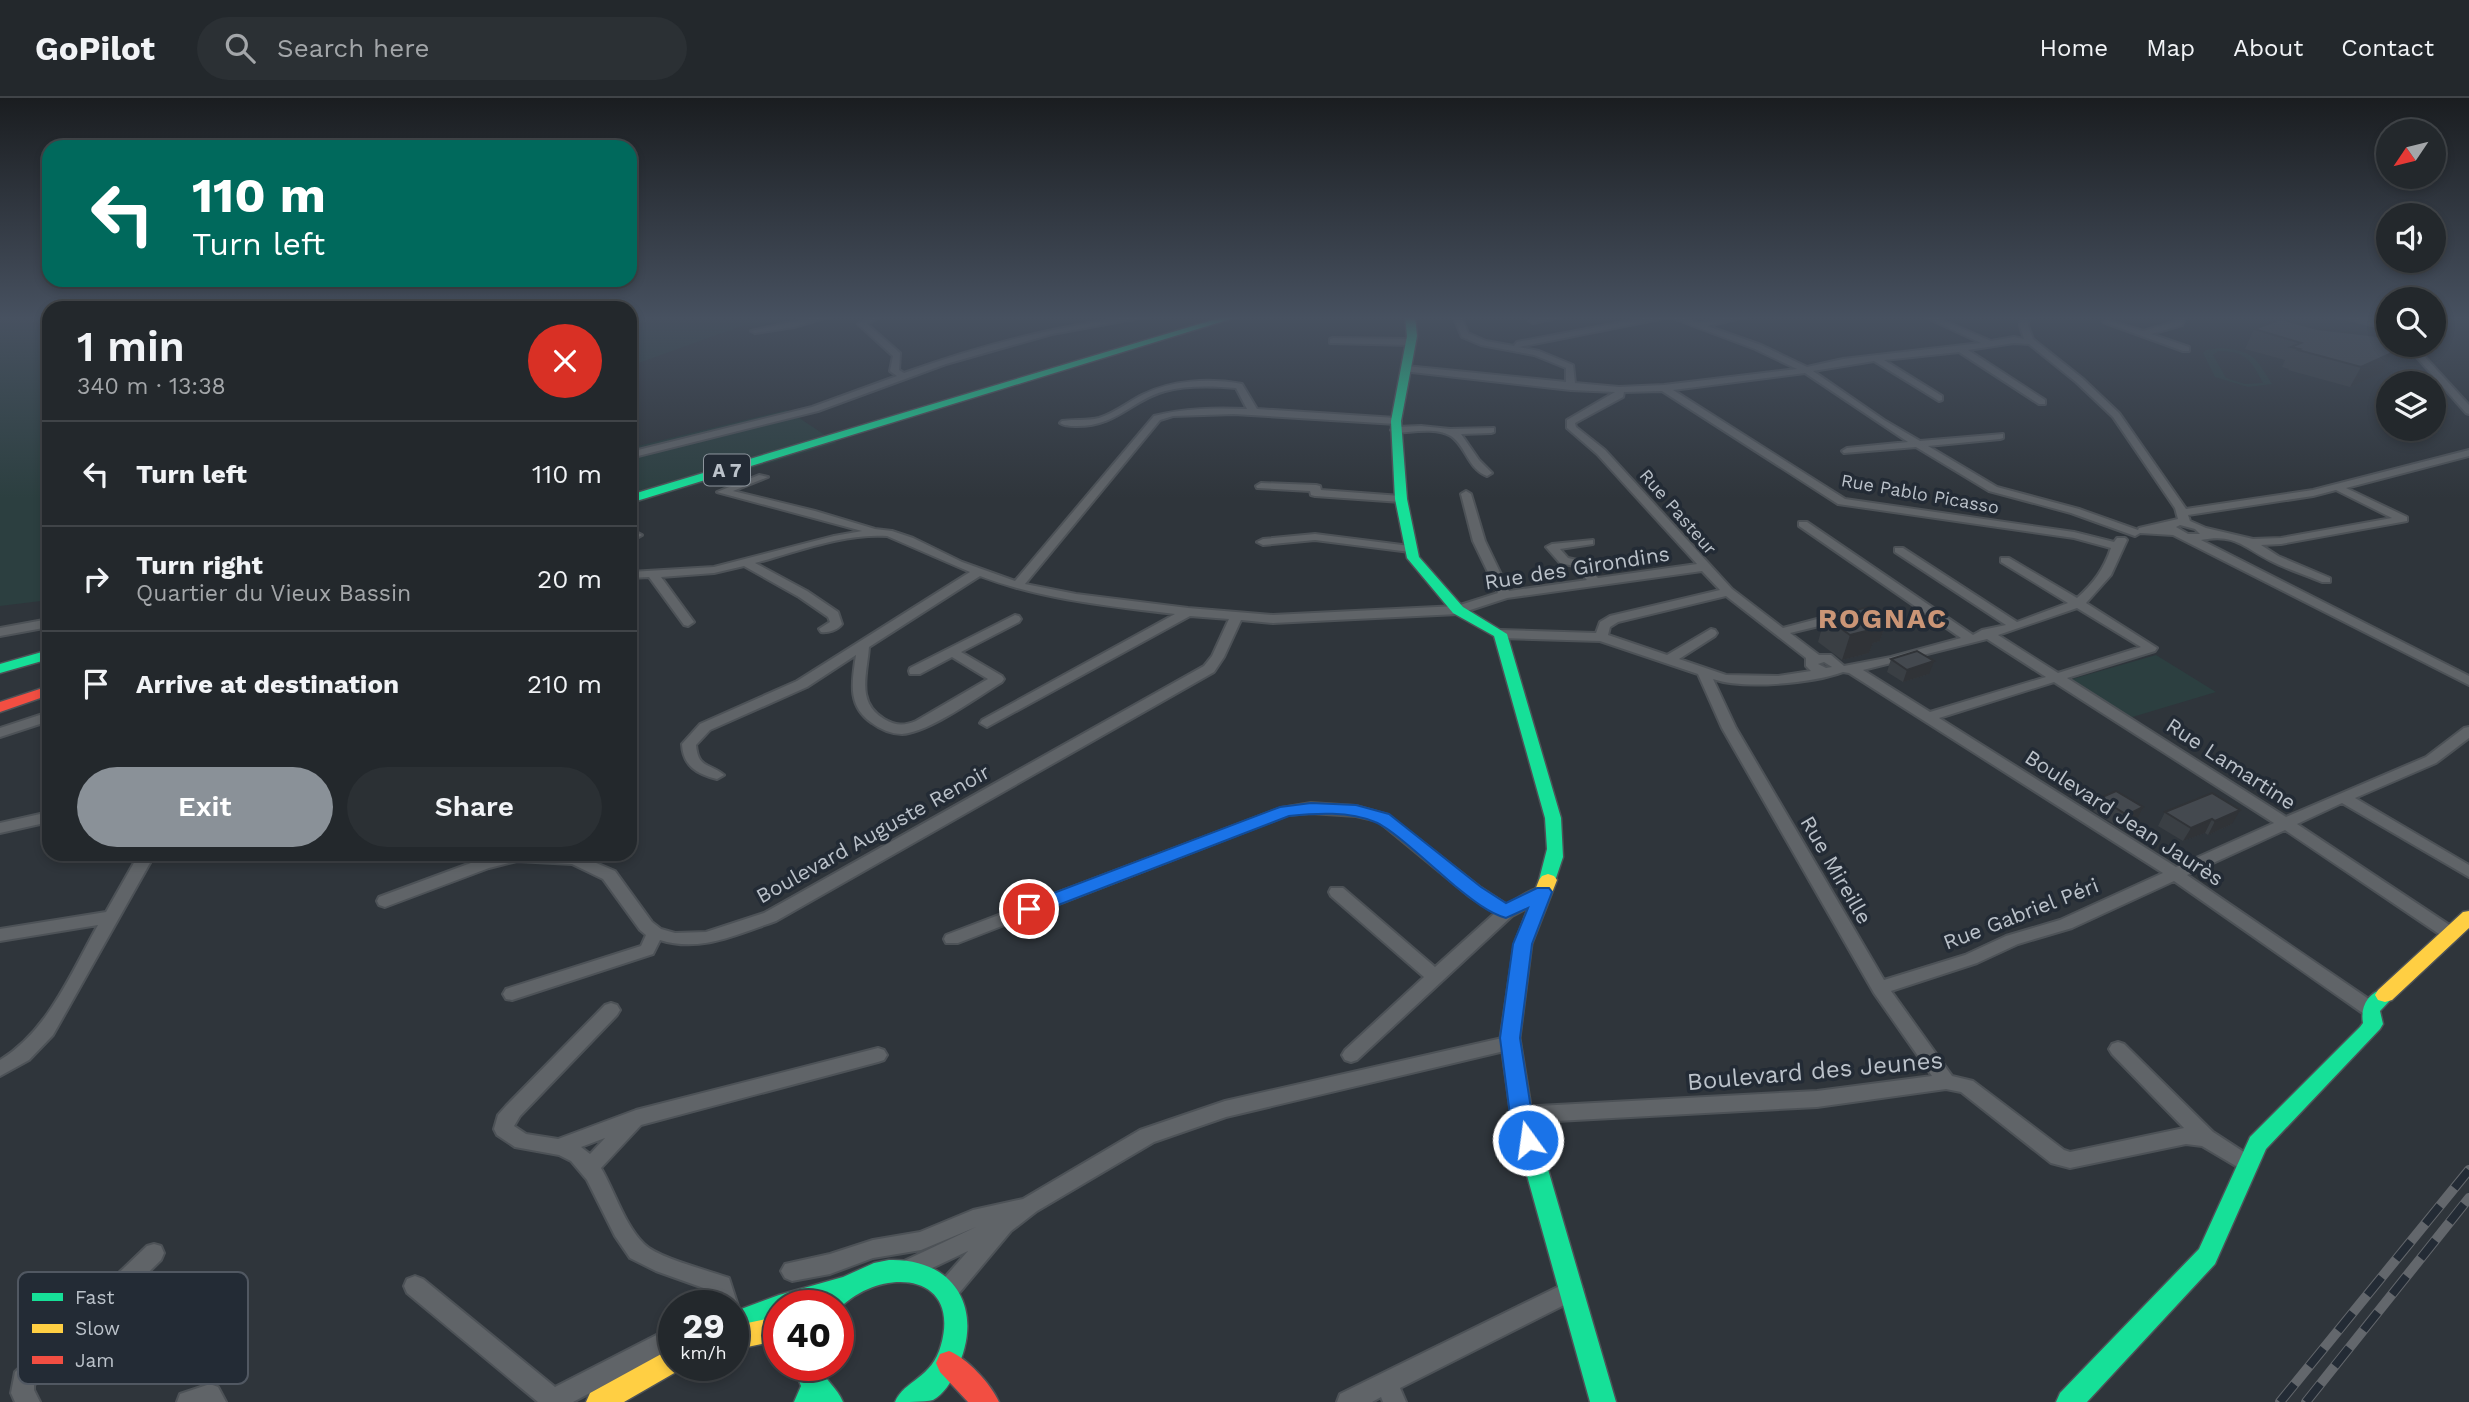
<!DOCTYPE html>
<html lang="en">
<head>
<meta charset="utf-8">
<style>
	:root { --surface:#23282c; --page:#2b3034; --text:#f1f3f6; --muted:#a3a6a9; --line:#404448; --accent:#8a9198 }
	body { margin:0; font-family:"Work Sans",sans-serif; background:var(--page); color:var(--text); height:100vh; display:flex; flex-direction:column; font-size:26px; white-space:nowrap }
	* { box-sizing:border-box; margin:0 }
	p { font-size:23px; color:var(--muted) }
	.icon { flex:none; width:38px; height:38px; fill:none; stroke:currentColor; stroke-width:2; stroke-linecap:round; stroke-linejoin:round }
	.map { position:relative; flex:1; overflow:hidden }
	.side { position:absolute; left:42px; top:203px; width:595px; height:560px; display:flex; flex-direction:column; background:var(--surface); border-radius:21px; box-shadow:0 4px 10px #0003,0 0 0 2px var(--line) }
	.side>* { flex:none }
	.guide { position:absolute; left:42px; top:42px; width:595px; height:147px; border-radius:21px; box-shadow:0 4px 10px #0003,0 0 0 2px var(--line); background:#00695c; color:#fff; overflow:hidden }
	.needle { width:46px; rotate:235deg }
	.fabs { position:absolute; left:2376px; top:21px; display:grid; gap:14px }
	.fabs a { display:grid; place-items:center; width:70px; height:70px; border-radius:50%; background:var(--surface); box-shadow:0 4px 10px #0003,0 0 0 2px var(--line); font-size:35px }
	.speed { position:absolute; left:658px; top:1192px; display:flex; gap:14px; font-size:35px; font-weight:700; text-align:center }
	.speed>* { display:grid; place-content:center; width:91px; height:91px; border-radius:50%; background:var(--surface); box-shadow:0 4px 10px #0003,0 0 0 2px var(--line); line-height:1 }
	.speed small { font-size:18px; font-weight:400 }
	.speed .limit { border:10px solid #d22; background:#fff; color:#111 }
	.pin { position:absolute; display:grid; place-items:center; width:60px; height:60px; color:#fff; margin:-30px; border:4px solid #fff; border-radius:50%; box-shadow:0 2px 7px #0007 }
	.me { position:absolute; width:77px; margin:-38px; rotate:346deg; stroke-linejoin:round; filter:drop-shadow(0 0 5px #0008) }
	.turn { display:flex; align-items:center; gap:24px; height:147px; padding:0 35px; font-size:32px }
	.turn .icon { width:91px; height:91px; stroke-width:2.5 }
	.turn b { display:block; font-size:49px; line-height:60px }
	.round { display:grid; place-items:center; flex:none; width:74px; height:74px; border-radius:37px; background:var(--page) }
	.headline { display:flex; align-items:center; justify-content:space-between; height:119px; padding:0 35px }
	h1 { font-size:42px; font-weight:600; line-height:52px }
	.button { display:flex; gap:14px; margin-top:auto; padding:14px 35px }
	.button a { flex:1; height:80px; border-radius:42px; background:var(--accent); color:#fff; font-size:28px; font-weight:600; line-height:80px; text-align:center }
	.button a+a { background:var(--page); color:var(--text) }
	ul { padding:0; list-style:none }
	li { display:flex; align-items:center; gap:21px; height:105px; padding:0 35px; border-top:2px solid var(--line) }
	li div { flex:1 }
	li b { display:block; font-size:26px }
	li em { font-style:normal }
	header { display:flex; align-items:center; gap:42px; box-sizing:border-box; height:98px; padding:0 35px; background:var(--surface); border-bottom:2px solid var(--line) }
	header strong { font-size:33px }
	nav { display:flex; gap:38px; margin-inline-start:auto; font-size:24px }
	.search { width:490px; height:63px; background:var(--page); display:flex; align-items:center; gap:18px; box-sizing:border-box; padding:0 24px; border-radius:38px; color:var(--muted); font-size:26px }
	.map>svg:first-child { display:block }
</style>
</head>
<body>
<header>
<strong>GoPilot</strong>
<div class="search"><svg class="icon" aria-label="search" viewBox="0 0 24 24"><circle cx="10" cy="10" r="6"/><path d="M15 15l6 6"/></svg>Search here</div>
<nav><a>Home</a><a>Map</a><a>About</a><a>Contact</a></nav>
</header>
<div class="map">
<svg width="2469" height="1304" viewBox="0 0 2469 1304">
	<rect width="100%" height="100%" fill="#2f353b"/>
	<path fill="#2c3f40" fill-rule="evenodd" d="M0 218H49V502L0 508Z
		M630 218H814L796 224 742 228 630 268Z
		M2220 250C2254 253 2255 259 2272 286L2248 289 2215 279 2203 255 2206 252ZM2218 253C2246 253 2251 262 2263 285L2245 286 2226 280 2213 257Z
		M787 312 837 345 630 407V350Z
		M2156 557 2216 594 2129 620 2069 582Z"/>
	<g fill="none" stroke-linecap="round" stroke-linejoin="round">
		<g stroke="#4d5257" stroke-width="4">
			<path id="street" d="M819 218H831L794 229 755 235 751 233Z
				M871 218H881L867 226 900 255 899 272 904 275C965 253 1028 235 1091 225 1111 221 1130 217 1150 218L1052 236 946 266 818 313 630 360V354L812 309 897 278 890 273 893 258 858 226Z
				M1453 218H1461L1468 235 1486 243 1514 248 1517 244 1655 218H1680L1699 225 1734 218H1749L1707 228 1761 247 1807 269 1843 261 1981 245 1923 218H1933L1991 243 2014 239 2024 241 2020 228 2021 218H2029L2028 228 2033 241 2082 280 2119 315 2186 411 2313 392 2469 352V358L2346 390 2407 419V423L2281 446 2261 447 2278 458 2330 480V484H2322C2305 477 2287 471 2271 463 2243 449 2235 435 2201 442L2469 578V587L2173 437 2140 435 2135 438 2071 415 1989 393 1916 349 1844 355 1842 353 1847 350 1908 344 1805 275 1673 292 1845 401 2074 434 2114 444 2117 440H2125L2127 442 2111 477 2086 505 2157 550 2155 553 2067 580 2286 719 2426 659 2464 630 2469 629V640L2436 665 2355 700 2469 767V779L2342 705 2297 726 2457 832 2459 836 2457 840H2445L2285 732 2187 777 2376 906 2379 911 2376 916 2370 918 2364 916 2174 783 2072 830 2018 846 1977 865 1891 893 1952 978 1973 983 2064 1052 2070 1054 2184 1030 2112 956 2109 951 2112 946 2118 944 2124 946 2213 1034 2253 1060 2256 1066 2253 1072 2246 1074 2202 1048 2186 1046 2070 1070 2051 1065 1961 994 1946 991 1817 1009 1521 1025 1514 1022 1511 1017 1514 1012 1521 1009 1817 993 1932 978 1874 895 1722 630 1698 576 1600 543 1500 540 1494 536 1500 532 1596 535 1600 524 1610 518 1720 492 1702 473 1507 500 1458 516 1273 525 1241 522 1224 559 1214 574 776 823C738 836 700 855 660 842L653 856 512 902 506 901 503 896 506 891 641 848 646 837 640 832 603 781 572 766 517 763 489 770 385 809 379 807 377 803 379 799 479 762 504 756H575L615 773 652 824 661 831 675 835 706 834 764 815 1204 568 1212 558 1229 521 1190 518 987 629 980 625 982 622 1175 516C1109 508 1043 502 980 478L869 549C867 577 856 604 884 621 896 628 904 628 916 623L988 581 952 559 920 576H910L909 573 910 570 1015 517 1019 518 1021 521 1019 524 961 554 1002 578 1004 581 1002 584C977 599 930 634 902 636 891 636 880 631 872 625 847 608 852 584 856 557L807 589 710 632 696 647C698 671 710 665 724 677L717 681C697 676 683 668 682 646L700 626 797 583 970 474 887 438C844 435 796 454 755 465L807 493 838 514 842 526C838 532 828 535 821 534L819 531 830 524 828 519 799 499 744 468 714 475 661 479 694 524 688 528 684 527 649 479 630 480V474L714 469 834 438 862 433 717 394 759 377 768 379 733 393 815 413 875 431 892 433 913 440 962 464 1015 483 1154 318C1184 310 1216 310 1247 311L1236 290C1213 288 1187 287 1165 293 1131 302 1117 329 1075 328 1069 328 1065 328 1060 325L1062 323C1074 321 1087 323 1099 320 1115 315 1128 304 1142 297 1171 282 1210 280 1242 286L1257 311 1396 320 1401 323 1396 326 1234 316 1173 318 1160 322 1025 486 1076 496 1188 510 1273 517 1457 508 1498 495 1473 443 1461 396 1466 393 1471 396 1485 443 1509 493 1587 482 1574 468 1560 465 1546 449 1552 446 1593 442V446L1560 451 1568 460 1582 463 1598 480 1697 466 1597 356 1567 330V322L1615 294 1571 292 1403 273 1402 271 1406 268 1566 284V270L1534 257 1481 247 1462 239ZM1670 219 1755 251 1797 271 1664 287 1619 289 1575 285 1573 267 1539 253 1519 249ZM2014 245 2029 246 2076 284 2113 319 2175 410 2178 421 2139 430 2138 432 2079 411 1997 389 1928 348 2000 341 2003 340V336L1920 343 1884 322 1813 273 1874 263 1939 303 1942 302V298L1884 262 1959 254 2039 306H2045V302L1968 252ZM1662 293 1838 406 2074 440 2111 450C2104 471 2094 485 2077 500L2009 460H2001V464L2068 505 2017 524 1903 450H1895V454L2006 527 1982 532 1973 537 1807 424H1799V428L1961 540 1891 559 1844 568 1831 557H1819L1790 535 1844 522 1846 519 1844 516 1840 515 1783 530 1732 491 1605 352 1576 329 1575 325 1623 299 1624 294ZM2336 392 2392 420 2281 440 2253 441 2206 430 2190 423 2188 417 2313 398ZM2180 427 2195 431 2200 436H2188L2176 429ZM1726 498 1806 560V568L1811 573 1778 578 1726 577 1679 561 1715 538 1717 535 1715 532 1711 531 1667 557 1608 537 1610 529 1618 524ZM2077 510 2141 549 2058 575 1998 537ZM1987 541 2046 579 1930 614 1863 572ZM1824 564 1832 569 1826 570 1818 566ZM1843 574 1849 575 2163 775 2060 822 2006 838 1965 857 1884 882 1736 630 1713 581C1744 592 1813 585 1843 574ZM2054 584 2274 725 2176 769 1939 620Z
				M1550 218H1567L1533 225 1529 223Z
				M2336 218H2350L2389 226V231Z
				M2178 219 2185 221 2182 227 2151 236 2189 249V253H2183L2103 224 2107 222 2143 233 2174 224Z
				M1333 240 1411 241 1415 244 1411 247 1330 245V241Z
				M2406 247H2414L2469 307V316L2466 315Z
				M1421 328 1450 331 1494 330V334L1491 335 1461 336 1479 362 1492 375 1487 378C1468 371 1466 348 1451 338 1436 329 1412 334 1396 335L1391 332 1396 329Z
				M1261 385 1316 387 1320 388 1321 392 1401 398 1406 401 1401 404 1315 398 1311 397 1310 393 1257 390 1256 388Z
				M636 434 642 437 630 444V436Z
				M1315 436 1410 448 1416 451 1410 454 1315 442 1263 447 1257 444 1263 441Z
				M49 521V529L0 538V530Z
				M49 614V623L0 639V630Z
				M1311 705 1356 708 1388 717 1481 790 1507 807C1519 800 1535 787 1549 790L1551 794 1549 798 1512 818 1357 962 1351 964 1345 962 1342 957 1345 952 1424 879 1331 798 1329 794 1331 790H1343L1435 869 1495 815 1469 798 1378 723 1356 718 1311 715 1288 717 958 845H946L944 841 946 837 1281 710Z
				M49 714V724L0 735V725Z
				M139 756H155L53 937 29 962 0 978V962C48 933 71 875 98 827L0 843V831L106 814Z
				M611 905 617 907 620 912 617 917 520 1018 514 1028 526 1036 558 1041 636 1012 878 950 884 952 887 957 884 962 878 964 641 1027 601 1070C615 1094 624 1126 644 1146 658 1160 707 1172 729 1180L738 1208 735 1215 733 1208H716L712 1193 656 1173 630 1160 615 1138 587 1082 571 1063 559 1057 515 1049 497 1037 494 1031 498 1017 506 1008 605 907ZM605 1040 590 1056 581 1049Z
				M1511 938 1517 940 1520 945 1517 950 1226 1019 1154 1044 1037 1113 1011 1133 955 1200 947 1203 939 1200 936 1193 939 1186 968 1153 909 1181 902 1178 898 1171 902 1164 976 1129 921 1152 873 1160 830 1176 792 1183 785 1180 781 1173 785 1166 830 1156 873 1142 920 1134 973 1112 1023 1101 1140 1032 1225 1003Z
				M154 1146 161 1148 164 1155 161 1162 34 1287V1292L40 1304H15L11 1295 15 1274 147 1148Z
				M415 1178 423 1181 555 1289 674 1228V1250L573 1304H538L407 1195 404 1188 407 1181Z
				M1572 1182 1580 1185 1583 1192 1580 1199 1400 1290 1406 1304H1383L1381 1299 1372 1304H1337L1340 1296Z
				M210 1286 218 1289 226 1304H177L180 1296Z"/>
		</g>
		<g stroke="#4d5257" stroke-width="3">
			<path id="fast" d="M1226 218H1240L630 405V397Z
				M1405 218H1415L1417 238 1401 323 1407 401 1419 459 1463 509 1507 536 1561 720 1563 759 1554 786H1542L1539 782 1547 751 1545 720 1494 538 1453 515 1407 460 1395 401 1391 323 1407 238Z
				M49 552V561L0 575V566Z
				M2385 890 2392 892 2395 897 2380 913 2383 926 2380 931 2266 1051 2215 1166 2087 1304H2056L2060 1295 2199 1151 2250 1039 2360 929 2363 925C2360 908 2368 895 2385 890Z
				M1522 1011 1530 1014 1533 1020 1616 1304H1590L1511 1020 1514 1014Z
				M889 1162C957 1160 985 1214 956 1273 951 1284 944 1296 933 1302 924 1304 906 1304 895 1304 904 1282 932 1281 941 1247 962 1172 878 1169 838 1212V1208H779V1220L733 1237V1214L779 1197 843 1179 874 1165Z
				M793 1267H819C824 1282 837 1289 843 1304H794L801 1288Z"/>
		</g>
		<g stroke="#4d5257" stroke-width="3">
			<path id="slow" d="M1548 776 1554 778 1557 782 1532 846 1520 940 1533 1020 1530 1026 1522 1029 1514 1026 1511 1020 1500 940 1514 846 1539 782 1542 778Z
				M2469 813V830L2392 902 2385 904 2378 902 2375 897 2378 892 2463 814Z
				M766 1221 779 1223V1247L766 1245 733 1252V1228Z
				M674 1249V1267H684L683 1270 624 1304H586L590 1295Z"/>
		</g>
		<g stroke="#4d5257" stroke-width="3">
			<path id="jam" d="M49 588V597L0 614V604Z
				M949 1253C967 1260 991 1286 999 1304H968L940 1274 936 1265 940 1256Z"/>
		</g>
		<use href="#street" fill="#606468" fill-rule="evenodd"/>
		<use href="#fast" fill="#16e098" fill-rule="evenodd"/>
		<use href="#slow" fill="#ffcf43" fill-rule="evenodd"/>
		<use href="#jam" fill="#f24e42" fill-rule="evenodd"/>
		<g stroke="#63676c" stroke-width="10">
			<path id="rail" d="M2280 1304 2469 1072
				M2306 1304 2469 1100"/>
		</g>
		<use href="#rail" stroke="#232b35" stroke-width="8" stroke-dasharray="23" stroke-linecap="butt"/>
	</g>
	<path fill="#3a3f44" d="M2254 231 2392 255 2382 275 2350 289 2288 272 2289 271 2282 269 2285 262 2245 251Z
		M1888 518 1880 543 1873 545 1869 555 1842 562 1818 544 1825 519Z
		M1891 561 1929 576 1903 584 1887 574Z
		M2116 693 2136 723 2120 730 2093 713 2100 700Z
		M2212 695 2232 726 2208 737 2205 735 2183 743 2158 728 2165 714Z"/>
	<path fill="#303337" d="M2392 255 2382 275 2350 289 2361 269Z
		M1888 518 1880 543 1873 545 1869 555 1842 562 1850 537 1869 524Z
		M1934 563 1929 576 1903 584 1907 572Z
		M2143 709 2136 723 2120 730 2127 717Z
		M2240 712 2232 726 2208 737 2215 723Z
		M2212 721 2205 735 2183 743 2191 730Z"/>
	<path fill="#44494f" stroke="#303337" stroke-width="2" d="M2281 221 2317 231 2378 238 2392 255 2361 269 2298 252 2300 251 2291 249 2301 245 2254 231Z
		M1873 508 1888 518 1869 524 1878 530 1850 537 1825 519Z
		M1917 553 1934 563 1907 572 1891 561Z
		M2116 693 2143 709 2127 717 2100 700Z
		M2212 695 2240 712 2215 723 2212 721 2191 730 2165 714Z"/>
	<linearGradient id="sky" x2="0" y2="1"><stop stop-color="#1a1d20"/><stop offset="0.55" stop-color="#475160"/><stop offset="1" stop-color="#475160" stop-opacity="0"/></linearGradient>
	<rect width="2469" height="400" fill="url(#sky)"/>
	<path fill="#1a73e8" stroke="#114b97" stroke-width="2" d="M1311 705 1356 707 1389 716 1481 789 1506 805 1537 790H1549L1552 794 1532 846 1520 940 1532 1017 1539 1042 1536 1049 1528 1051 1521 1049 1510 1017 1500 940 1513 846 1528 810 1506 820C1488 815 1470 800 1455 788 1437 773 1393 731 1375 724 1349 713 1316 715 1289 718L1035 816H1022L1019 811 1022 807 1280 709Z"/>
	<g text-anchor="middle" stroke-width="7" stroke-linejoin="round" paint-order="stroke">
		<g font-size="18" fill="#bbc2ca" stroke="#232b35">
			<text transform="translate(1920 396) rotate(10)" y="6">Rue Pablo Picasso</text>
			<text transform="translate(1678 414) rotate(49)" y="6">Rue Pasteur</text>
		</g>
		<rect fill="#232b35" stroke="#8d959d" stroke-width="2" x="704" y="356.5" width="46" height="31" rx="5"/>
		<g font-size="19" font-weight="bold" fill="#bbc2ca">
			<text x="727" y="379">A 7</text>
		</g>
		<g font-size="21" fill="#bbc2ca" stroke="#232b35">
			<text transform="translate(1577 470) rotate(-9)" y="7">Rue des Girondins</text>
			<text transform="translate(2231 666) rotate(33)" y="7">Rue Lamartine</text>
			<text transform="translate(2124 720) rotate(33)" y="7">Boulevard Jean Jaurès</text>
			<text transform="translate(873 736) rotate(-29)" y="7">Boulevard Auguste Renoir</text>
			<text transform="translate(1836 772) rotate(60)" y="7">Rue Mireille</text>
			<text transform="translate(2021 816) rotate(-21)" y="7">Rue Gabriel Péri</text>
		</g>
		<g font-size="24" fill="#bbc2ca" stroke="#232b35">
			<text transform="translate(1815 973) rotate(-5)" y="8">Boulevard des Jeunes</text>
		</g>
		<g font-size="28" font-weight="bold" letter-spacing="2" fill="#ca9576" stroke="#232b35">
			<text x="1883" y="530">ROGNAC</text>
		</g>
	</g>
	<rect x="18" y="1174" width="230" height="112" rx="10" fill="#232b35" stroke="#515862" stroke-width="2"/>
	<rect x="32" y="1195" width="31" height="8" fill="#16e098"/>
	<rect x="32" y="1226" width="31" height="9" fill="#ffcf43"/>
	<rect x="32" y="1258" width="31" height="8" fill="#f24e42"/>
	<g font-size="19" fill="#bbc2ca">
		<text x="75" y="1206">Fast</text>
		<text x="75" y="1237">Slow</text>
		<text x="75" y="1269">Jam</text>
	</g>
</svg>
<div class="fabs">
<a><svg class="needle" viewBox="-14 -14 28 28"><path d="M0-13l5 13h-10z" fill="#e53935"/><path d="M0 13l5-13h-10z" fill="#a3a6a9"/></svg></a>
<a><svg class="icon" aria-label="sound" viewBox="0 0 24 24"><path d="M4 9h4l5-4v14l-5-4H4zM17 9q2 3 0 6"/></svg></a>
<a><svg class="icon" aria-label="search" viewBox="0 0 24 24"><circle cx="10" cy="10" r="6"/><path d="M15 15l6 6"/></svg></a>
<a><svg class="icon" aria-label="layers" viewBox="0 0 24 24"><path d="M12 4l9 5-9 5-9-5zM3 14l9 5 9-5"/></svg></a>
</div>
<div class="speed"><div>29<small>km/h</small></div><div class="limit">40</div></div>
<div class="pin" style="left:1029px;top:811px;background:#d93025"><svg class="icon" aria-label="arrive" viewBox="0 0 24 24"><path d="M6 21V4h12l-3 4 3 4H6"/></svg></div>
<svg class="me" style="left:1528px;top:1042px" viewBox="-20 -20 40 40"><circle r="17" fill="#1a73e8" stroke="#fff" stroke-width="3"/><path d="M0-11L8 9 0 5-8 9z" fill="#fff"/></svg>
<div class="guide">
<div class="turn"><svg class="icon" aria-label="left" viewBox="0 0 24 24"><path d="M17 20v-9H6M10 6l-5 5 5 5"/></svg><div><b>110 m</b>Turn left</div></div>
</div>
<section class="side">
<div class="headline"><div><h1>1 min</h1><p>340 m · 13:38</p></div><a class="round" style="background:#d93025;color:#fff"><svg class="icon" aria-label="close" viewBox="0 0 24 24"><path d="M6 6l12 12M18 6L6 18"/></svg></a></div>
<ul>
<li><svg class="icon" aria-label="left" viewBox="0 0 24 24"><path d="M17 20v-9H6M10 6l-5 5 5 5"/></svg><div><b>Turn left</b></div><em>110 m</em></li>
<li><svg class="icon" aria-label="right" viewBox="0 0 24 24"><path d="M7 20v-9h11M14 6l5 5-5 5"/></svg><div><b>Turn right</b><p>Quartier du Vieux Bassin</p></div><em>20 m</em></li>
<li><svg class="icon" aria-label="arrive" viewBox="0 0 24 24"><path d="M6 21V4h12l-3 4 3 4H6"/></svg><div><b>Arrive at destination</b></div><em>210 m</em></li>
</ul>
<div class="button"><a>Exit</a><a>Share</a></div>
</section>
</div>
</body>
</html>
